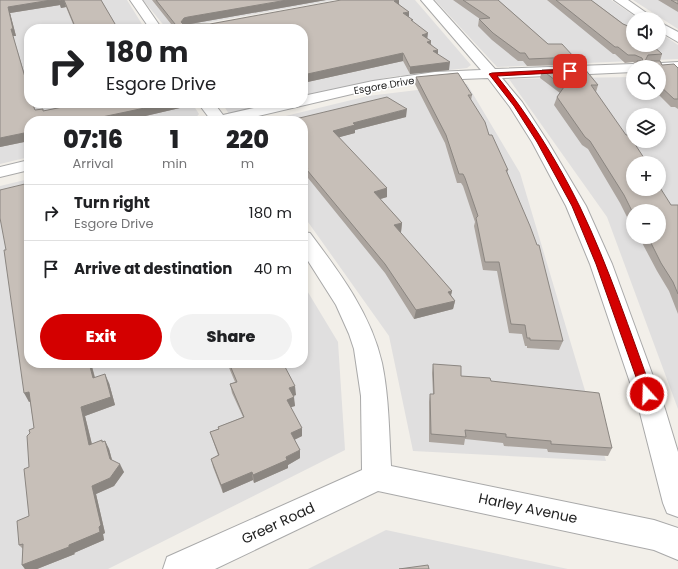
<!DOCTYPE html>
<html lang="en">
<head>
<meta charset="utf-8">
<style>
	:root { --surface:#fff; --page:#f2f2f2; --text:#202124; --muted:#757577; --line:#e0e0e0; --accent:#d40000 }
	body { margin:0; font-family:Poppins,sans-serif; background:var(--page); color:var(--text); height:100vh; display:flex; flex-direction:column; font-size:15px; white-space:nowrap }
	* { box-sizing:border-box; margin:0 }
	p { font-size:13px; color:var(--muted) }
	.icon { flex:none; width:22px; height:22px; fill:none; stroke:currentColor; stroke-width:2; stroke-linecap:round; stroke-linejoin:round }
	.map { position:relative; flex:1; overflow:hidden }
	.sheet { position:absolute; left:24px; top:116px; width:284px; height:252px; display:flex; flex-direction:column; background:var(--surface); border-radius:16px; box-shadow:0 2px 6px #0003 }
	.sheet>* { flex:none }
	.hud { position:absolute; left:24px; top:24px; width:284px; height:84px; border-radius:16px; box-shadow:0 2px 6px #0003; background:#fff; color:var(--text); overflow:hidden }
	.tools { position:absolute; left:626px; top:12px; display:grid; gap:8px }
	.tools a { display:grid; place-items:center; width:40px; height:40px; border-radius:50%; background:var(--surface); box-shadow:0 2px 6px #0003; font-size:20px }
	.pin { position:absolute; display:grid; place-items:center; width:34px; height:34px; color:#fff; margin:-17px; border-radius:8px; box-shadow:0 2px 6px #0006 }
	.me { position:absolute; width:44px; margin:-22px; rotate:340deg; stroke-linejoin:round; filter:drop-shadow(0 0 3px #0008) }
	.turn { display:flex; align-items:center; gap:14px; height:84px; padding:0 16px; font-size:18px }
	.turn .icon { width:52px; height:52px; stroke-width:2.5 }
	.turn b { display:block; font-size:28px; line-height:34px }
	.eta { display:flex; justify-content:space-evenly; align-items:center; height:68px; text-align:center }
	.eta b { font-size:24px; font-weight:800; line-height:28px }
	.button { display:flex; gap:8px; margin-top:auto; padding:8px 16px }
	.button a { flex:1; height:46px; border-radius:24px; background:var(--accent); color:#fff; font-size:16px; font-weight:800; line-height:46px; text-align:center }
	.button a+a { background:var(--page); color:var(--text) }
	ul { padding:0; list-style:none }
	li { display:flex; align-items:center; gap:12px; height:56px; padding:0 16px; border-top:1px solid var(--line) }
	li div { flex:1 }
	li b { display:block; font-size:15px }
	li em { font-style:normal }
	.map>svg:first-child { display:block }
</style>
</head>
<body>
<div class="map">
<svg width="678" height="569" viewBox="0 0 678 569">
	<rect width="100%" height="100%" fill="#f2efe9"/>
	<path fill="#e0dfdf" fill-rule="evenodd" d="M0 0H127L145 29H29V103H192L199 114 194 120 189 121H29V157L0 164Z
		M143 0H335L176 28H166Z
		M380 0H415L471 65 467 68 390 77 303 97V29H218Z
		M435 0H611L639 19H633V45H659V32L678 45V59L497 67Z
		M633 0H678V29Z
		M678 75V409L607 217 509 79 633 77V93H659ZM633 115H659V141H633ZM633 163H659V189H633ZM633 211H659V237H633Z
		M467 84 520 173 606 461 413 451 389 336 303 215V121H265L368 96Z
		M222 103H276L229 114Z
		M29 179V363H303V284L338 342 345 450 108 569H0V186Z
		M386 530 568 569H308Z"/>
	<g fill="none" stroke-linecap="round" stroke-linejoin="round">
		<g stroke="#a9a9a9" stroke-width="2">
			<path id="minor" d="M130 0H142L162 29H150Z
				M421 0H433L495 69 633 64 639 67H633V72L502 78 522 102 548 142 586 206 612 264 665 409 678 452V517L667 513 663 503 639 409 590 264 566 206 532 142 510 107 488 78 435 80 373 89 237 121H208L210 119 198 103H214L223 115 275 103H303V96L373 81 435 72 481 70Z
				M614 0H628L655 19H641Z
				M659 22 678 32V42L659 31Z
				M678 62V70L659 71V67H643L645 64Z
				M29 160V170L0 177V167Z
				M303 232 310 233C340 273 371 314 382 363 389 397 389 432 391 466L654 520 678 528V560L654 550 378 491 215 569H163L167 557 362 470 361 396 354 349 349 334 336 305 303 253Z"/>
		</g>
		<use href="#minor" fill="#fff" fill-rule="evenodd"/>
	</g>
	<path fill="#aba49e" d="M0 0H101L118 29H75L66 7 61 8 60 5 10 13 16 36H13L29 103H33L35 110 43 111 82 103H197V104L124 121H29V141L0 147Z
		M152 0H326L190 24H210L399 0V4L413 22 427 38 431 41V44L449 70 410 74 403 61 303 83V29H175Z
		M453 0H498L548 44 574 57 572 65 527 66 523 61H518L492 40 478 26 479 19H480Z
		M547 0H591L629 28 662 54 660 61 662 65 678 68V109L675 107H671L657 93H659V67H635L636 64 633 62 625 63 615 54H613Z
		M658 0H678V12Z
		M542 70 598 85 596 92 633 163 671 205H678V314L669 291 657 271 639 237H637H659L633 211V229L620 203 588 149 582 145 554 105 557 97 560 93 540 78Z
		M416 77 472 95 471 100 508 170 507 173 563 341 559 350 527 348V346H525L522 334 509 333 497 271 483 270 474 226 475 222 463 186 461 183H457L445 143 415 84Z
		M406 117 355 130V133L339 137 387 197 380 199 402 223 401 232H400L452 291 451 295 455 301 453 309 414 319 385 273 308 178 307 176 303 170V121Z
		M6 250 29 363H91L95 377 109 383 115 405 85 416 92 444 105 441 109 449 112 460 124 472 114 486 96 494 105 533 103 534 104 540 74 553 75 554 37 569H25L22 565 23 549 19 545 29 516V467L34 428 30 401 29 402Z
		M227 363H280L296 395 293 396 295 406 291 407 302 436 294 440 300 450V458L288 465V468L254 483 253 480 223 493 213 467 211 459 218 455 213 441 210 432 218 429V427L243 417 232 393 230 384 235 382Z
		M433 364 461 376 491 381 612 448 608 456 548 452 547 449 504 446 503 443 465 439 464 445 429 442V402L430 394H433L432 373Z"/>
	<path fill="#8b8681" d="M51 0H59L60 5 10 13 16 36H13L29 89V91L11 29 8 7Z
		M64 0 66 7 61 8 59 1Z
		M287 0H326L190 24 185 25 181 22 184 18 188 17Z
		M399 0V6L394 1Z
		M409 12V19L403 13Z
		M428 33 427 41 422 35Z
		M431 41 430 48 427 42Z
		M438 50V57L433 51Z
		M403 53V61L303 83V75Z
		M450 62 449 70 410 74V67Z
		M167 103H197V104L124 121H83Z
		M407 109 406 117 355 130V133L333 139V131L353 123Z
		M29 132V141L0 147V138Z
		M387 188V197L374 201V192Z
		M402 223 401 232 393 234 394 225Z
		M452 291 450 299 448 292Z
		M455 301 453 309 414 319 416 310Z
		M89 363H91L97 387 93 378Z
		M105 374 109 383 115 405 85 416 94 453 89 445 81 407Z
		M295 386 296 395 290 397 289 388Z
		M29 392 34 400 29 402 24 393Z
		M294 397 295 406 288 408 287 400Z
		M302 428V436L292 441 291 433Z
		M105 441 109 449 114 467 110 459Z
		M300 450V458L288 465V468L254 483 253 475Z
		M120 464 124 472 114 486 96 494 105 533 103 534 104 540 74 553 75 554 37 569H25L22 565 69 545 92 486Z
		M252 472 253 480 223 493 221 485Z"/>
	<path fill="#c7bfb8" stroke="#8b8681" d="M0 0H51L8 7 13 29H11L29 91V103H32L35 110 43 109V111L82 103H167L140 109 83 121H29V132L0 138Z
		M59 0H101L118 29H76L64 0 59 1Z
		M156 0H287L188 17 184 18 181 22 183 24H210L341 0H398L394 1 409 12 403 13 413 20H411L428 33 422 35 431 41 427 42 438 50 433 51 450 62 410 67 403 53 303 75V29H179Z
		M463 0H498L548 44H562L574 57 529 59 525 53H520L493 33 479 19 490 18Z
		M556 0H591L623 24 628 26 629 28 633 31V45H652L662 54 648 55 645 61H660L662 65 674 64 678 68V99H674L659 85V67H640L637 64V61H643L642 58 635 55H628L618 47H615Z
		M671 0H678V4Z
		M584 68 598 85H591L626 135H629L644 158 653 162 652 163H633V189H659V186L671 205H678V294L673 282 661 263 648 237H659V211H633V213L624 195 590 141 585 137 557 97 564 87 542 70Z
		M458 73 472 95H468L485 122 489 135H492L508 170H506L530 226 537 245H539L563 341 530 340V338H527L525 325 511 324 499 262H485L476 218 478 216 465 178 463 174H459L446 135 416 77Z
		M387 97 407 109 353 123 355 125 333 131 387 188 374 192 402 223 394 225 452 291 448 292 455 301 416 310 385 264 307 170 308 169 303 163V121H287Z
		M29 183V363H89L93 378 105 374 111 397 81 407 89 445 102 440V442L105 441 110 459 120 464 110 478 92 486 101 525 99 527 100 532 69 545V547L22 565 23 544 19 545 17 521 29 516 24 469 29 467 27 436 30 433 29 430 34 428 29 392 24 393 4 250H6L0 218V190Z
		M229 363H280L282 366 284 365 295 386 289 388 294 397 287 400 302 428 291 433 300 450 286 457 287 460 253 475 252 472 221 485 211 459 219 455 210 432 219 429 218 427 244 417 230 384 237 382Z
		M433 364 461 366V376L490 378 491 381 599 393 612 448 551 444V441L506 437V434L465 430 466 437 431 434 430 394H434Z
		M428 565 429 569H399Z"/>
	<path fill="#d40000" stroke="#8a0000" d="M570 69H573V72L497 76C529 116 557 160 580 207 609 267 630 332 653 394L651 398 647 399 644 398 642 394 596 264 572 206 537 142 514 106 489 74 492 73Z"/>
	<g text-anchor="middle" stroke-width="3" stroke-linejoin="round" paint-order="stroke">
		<g font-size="10" fill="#222" stroke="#fff">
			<text transform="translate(384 85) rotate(-10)" y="4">Esgore Drive</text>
		</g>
		<g font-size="14" fill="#222" stroke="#fff">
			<text transform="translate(528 508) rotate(12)" y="5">Harley Avenue</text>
			<text transform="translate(278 523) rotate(-25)" y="5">Greer Road</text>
		</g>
	</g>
</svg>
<div class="tools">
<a><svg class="icon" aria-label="sound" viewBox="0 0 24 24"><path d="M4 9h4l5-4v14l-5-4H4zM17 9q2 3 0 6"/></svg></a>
<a><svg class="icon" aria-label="search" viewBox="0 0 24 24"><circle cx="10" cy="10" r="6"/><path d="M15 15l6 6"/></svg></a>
<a><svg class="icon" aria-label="layers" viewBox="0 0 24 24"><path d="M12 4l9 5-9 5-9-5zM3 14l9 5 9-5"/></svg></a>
<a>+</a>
<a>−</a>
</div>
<div class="pin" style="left:570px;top:71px;background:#d93025"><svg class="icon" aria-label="arrive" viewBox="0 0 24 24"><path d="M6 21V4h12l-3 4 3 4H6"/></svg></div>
<svg class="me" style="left:647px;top:394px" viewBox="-20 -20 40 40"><circle r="17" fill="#d40000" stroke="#fff" stroke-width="3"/><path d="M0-11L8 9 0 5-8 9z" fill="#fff"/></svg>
<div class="hud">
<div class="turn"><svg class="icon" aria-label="right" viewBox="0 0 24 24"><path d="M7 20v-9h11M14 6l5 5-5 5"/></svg><div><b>180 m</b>Esgore Drive</div></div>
</div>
<section class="sheet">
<div class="eta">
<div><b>07:16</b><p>Arrival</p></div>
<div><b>1</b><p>min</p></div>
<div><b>220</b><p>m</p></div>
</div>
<ul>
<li><svg class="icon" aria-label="right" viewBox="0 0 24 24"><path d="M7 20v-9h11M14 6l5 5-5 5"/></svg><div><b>Turn right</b><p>Esgore Drive</p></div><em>180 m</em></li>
<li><svg class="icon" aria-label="arrive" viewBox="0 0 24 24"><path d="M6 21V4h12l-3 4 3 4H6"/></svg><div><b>Arrive at destination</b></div><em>40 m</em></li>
</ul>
<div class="button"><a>Exit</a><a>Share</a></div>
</section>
</div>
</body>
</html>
